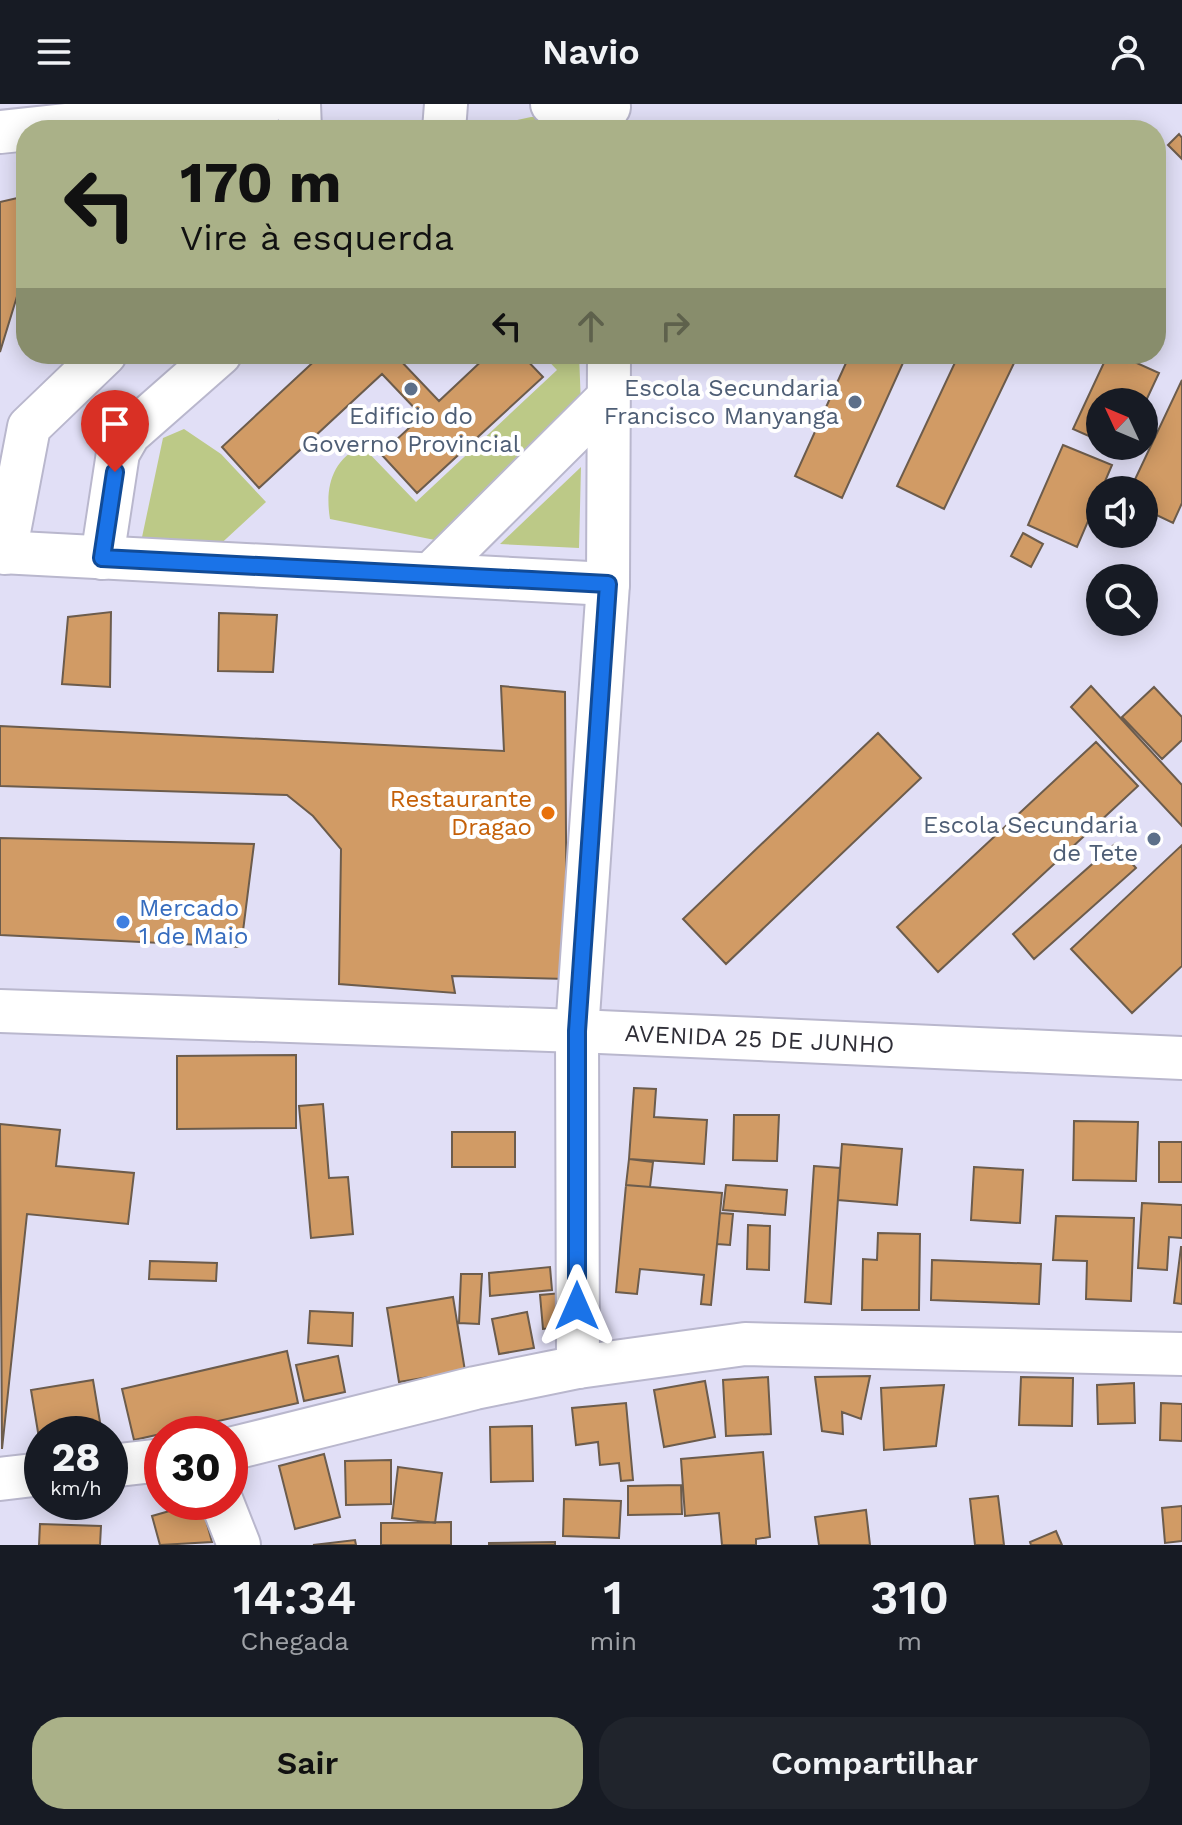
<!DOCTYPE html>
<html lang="pt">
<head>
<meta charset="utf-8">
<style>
	:root { --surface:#171b24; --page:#20242c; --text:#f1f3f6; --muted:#9ea1a6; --accent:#aab188 }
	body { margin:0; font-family:"Work Sans",sans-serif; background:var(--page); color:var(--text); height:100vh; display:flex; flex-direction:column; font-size:30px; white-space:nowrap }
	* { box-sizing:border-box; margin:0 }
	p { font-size:26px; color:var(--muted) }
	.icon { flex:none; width:44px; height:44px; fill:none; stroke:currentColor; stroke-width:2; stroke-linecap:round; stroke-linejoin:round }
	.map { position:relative; height:1441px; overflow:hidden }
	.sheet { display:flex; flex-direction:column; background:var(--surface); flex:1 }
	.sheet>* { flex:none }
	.guide { position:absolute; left:16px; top:16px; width:1150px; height:244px; border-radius:32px; box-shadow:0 4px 20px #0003; background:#aab188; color:#111; overflow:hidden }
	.needle { width:52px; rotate:314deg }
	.fabs { position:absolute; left:1086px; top:284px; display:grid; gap:16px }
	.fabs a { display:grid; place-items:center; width:72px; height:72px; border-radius:50%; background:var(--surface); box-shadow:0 4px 20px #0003; font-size:40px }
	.speed { position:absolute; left:24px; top:1312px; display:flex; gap:16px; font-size:40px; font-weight:700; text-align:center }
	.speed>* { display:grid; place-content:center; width:104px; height:104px; border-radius:50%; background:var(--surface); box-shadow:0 4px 20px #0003; line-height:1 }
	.speed small { font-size:20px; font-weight:400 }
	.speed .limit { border:12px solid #d22; background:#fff; color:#111 }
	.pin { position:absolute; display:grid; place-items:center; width:68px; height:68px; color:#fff; margin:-82px -34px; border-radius:50% 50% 50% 0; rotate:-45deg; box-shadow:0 0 8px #0007 }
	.pin .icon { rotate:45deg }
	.me { position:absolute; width:88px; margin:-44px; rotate:0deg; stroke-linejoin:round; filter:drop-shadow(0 0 6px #0008) }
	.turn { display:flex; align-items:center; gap:28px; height:168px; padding:0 32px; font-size:36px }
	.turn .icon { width:104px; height:104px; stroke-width:2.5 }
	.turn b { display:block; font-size:56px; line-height:68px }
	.lanes { display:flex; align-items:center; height:76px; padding:0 32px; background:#0003; justify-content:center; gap:40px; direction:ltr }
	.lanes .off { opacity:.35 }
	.eta { display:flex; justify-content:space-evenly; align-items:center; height:136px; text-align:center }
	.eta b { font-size:48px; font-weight:600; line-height:56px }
	.action { display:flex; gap:16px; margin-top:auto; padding:16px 32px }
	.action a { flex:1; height:92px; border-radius:32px; background:var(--accent); color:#111; font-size:32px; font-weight:600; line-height:92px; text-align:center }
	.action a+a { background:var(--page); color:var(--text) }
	header { display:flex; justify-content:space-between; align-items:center; height:104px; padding:0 32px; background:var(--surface); font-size:36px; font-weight:600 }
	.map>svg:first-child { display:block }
</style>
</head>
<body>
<header><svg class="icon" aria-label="menu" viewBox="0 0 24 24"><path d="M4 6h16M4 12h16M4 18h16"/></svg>Navio<svg class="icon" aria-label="person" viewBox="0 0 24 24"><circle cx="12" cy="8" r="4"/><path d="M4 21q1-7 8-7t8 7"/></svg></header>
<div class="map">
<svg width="1182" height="1441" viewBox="0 0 1182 1441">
	<rect width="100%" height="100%" fill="#e1dff6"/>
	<path fill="#bcc987" d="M531 13H552L569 26H472Z
		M542 250H579L581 301 435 436 330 415C325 385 331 356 362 342L416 398 557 266Z
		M184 325 221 350 266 398 214 446 141 438 163 334Z
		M581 363 579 444 500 440Z"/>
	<path fill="#d19b65" stroke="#6c5c4c" stroke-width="2" d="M1179 30 1182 34V55L1168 41Z
		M26 92V175L22 176 0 248V98Z
		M322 250H402L398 254 439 297 489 250H521L543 273 417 389 381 350 422 312 382 270 259 384 222 343Z
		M850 250H907L842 394 795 372Z
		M959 250H1006L1016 255 944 405 897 382Z
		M1108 250H1117L1159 269 1144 301V298H1100V337L1073 325Z
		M1182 276V399L1173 419 1144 405V386H1130Z
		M1063 341 1112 361 1077 443 1028 421Z
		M1023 429 1043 440 1031 463 1011 452Z
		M111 508 110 583 62 580 68 513Z
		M219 509 277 511 273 568 218 567Z
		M501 582 565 588 567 875 452 872 455 889 339 880 341 745 313 712 287 691 0 682V622L504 647Z
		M1091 582 1182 681V722L1071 603Z
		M1154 583 1182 613V636L1162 655 1122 613Z
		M878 629 921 674 726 860 683 815Z
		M1096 638 1138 682 938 868 897 823Z
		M0 734 254 740 241 843 0 831Z
		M1115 740 1136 764 1034 855 1013 830Z
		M1182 741V862L1132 909 1071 845Z
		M296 951V1024L177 1025V952Z
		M634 984 656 985 654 1013 707 1016 704 1060 629 1055Z
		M323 1000 329 1074 348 1073 353 1130 311 1134 299 1002Z
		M734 1011H779L777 1057 733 1056Z
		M1074 1017 1138 1018 1136 1077 1073 1076Z
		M0 1020 60 1026 56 1062 134 1069 128 1120 27 1110 2 1345Z
		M452 1028H515V1063H452Z
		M1159 1038H1182V1078H1159Z
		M842 1040 902 1045 897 1101 838 1096Z
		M629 1055 653 1058 650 1083 626 1081Z
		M814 1062 840 1064 831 1200 805 1198Z
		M974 1063 1023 1066 1020 1119 971 1116Z
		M626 1081 722 1089 711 1201 701 1200 704 1171 640 1165 637 1190 616 1188Z
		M726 1081 787 1086 785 1111 723 1106Z
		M1142 1099 1182 1101V1134L1169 1133 1167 1166 1138 1164Z
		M720 1109 733 1110 730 1141 717 1140Z
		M1056 1112 1134 1114 1131 1197 1086 1195 1087 1157 1053 1156Z
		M748 1121 770 1122 769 1166 747 1165Z
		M878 1129 920 1130 919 1206H862L863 1155 877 1156Z
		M1181 1143H1182V1200L1174 1199Z
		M932 1156 1041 1160 1039 1200 931 1196Z
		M150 1157 217 1159 216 1177 149 1175Z
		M550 1163 552 1186 490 1192 489 1169Z
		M461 1170H482L479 1220 459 1219Z
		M562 1189 564 1223 543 1225 540 1191Z
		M453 1193 465 1267 399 1278 387 1204Z
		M310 1207 353 1209 352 1242 308 1239Z
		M527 1208 534 1244 499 1250 492 1215Z
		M287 1247 298 1299 134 1336 122 1285Z
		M338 1252 345 1288 304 1297 296 1261Z
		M870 1272 861 1315 842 1308 843 1330 822 1327 815 1273Z
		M768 1273 771 1330 726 1332 723 1276Z
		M1021 1273 1073 1274 1072 1322 1019 1321Z
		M93 1276 102 1330H42V1352L31 1286Z
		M705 1277 715 1333 664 1343 654 1286Z
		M1134 1279 1135 1319 1098 1320 1097 1281Z
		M944 1281 936 1342 884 1346 881 1284Z
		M626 1299 633 1376 621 1377 619 1359 600 1361 598 1338 576 1341 572 1304Z
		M1161 1299 1182 1300V1337L1160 1336Z
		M532 1322 533 1377 491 1378 490 1323Z
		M763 1348 770 1433 756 1435V1441H722L719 1409 685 1412 681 1355Z
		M324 1350 340 1413 295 1425 279 1362Z
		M391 1356V1400L346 1401 345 1357Z
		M398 1363 442 1369 435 1419 392 1414Z
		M681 1381 682 1410 628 1411V1382Z
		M998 1392 1004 1441H975L970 1395Z
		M564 1395 621 1397 619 1434 563 1432Z
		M201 1398 212 1438 160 1441 152 1412Z
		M1182 1402V1437L1165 1439 1162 1404Z
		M866 1406 870 1441H819L815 1413Z
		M451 1418V1441H381V1419Z
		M40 1420 101 1422 100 1441H39Z
		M1056 1427 1062 1441H1031L1030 1438Z
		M355 1436 356 1441H313Z
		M555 1438V1441H489V1439Z"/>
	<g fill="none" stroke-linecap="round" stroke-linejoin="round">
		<g stroke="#b9b7cd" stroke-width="46">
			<g id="minor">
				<path d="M299 0 300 26"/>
				<path d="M552 0 609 3"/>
				<path d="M444 26 446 0"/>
				<path d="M0 28 264 0"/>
				<path d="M0 448 608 480"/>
				<path d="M5 449 29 323 105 250"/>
				<path d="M102 454 118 349 129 330 220 250"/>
				<path d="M431 470 608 294"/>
				<path id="s1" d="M0 907 577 927 1182 954"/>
				<path d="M578 1263 577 927 608 480 609 250"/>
				<path d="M230 1345 475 1284 578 1263 745 1240 1182 1250"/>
				<path d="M110 1362 162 1356"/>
				<path d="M0 1375 42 1370"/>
				<path d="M222 1398 239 1441"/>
			</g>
		</g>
		<use href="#minor" stroke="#fff" stroke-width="42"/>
	</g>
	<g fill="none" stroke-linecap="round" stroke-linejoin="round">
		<g stroke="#114b97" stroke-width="20">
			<path id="route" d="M115 368 102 454 608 480 577 927V1202"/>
		</g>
		<use href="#route" stroke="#1a73e8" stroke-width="14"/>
	</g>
	<g fill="#5c6f8a" stroke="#fff" stroke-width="3">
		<circle cx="411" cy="285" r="8"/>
		<circle cx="855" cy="298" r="8"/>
		<circle cx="1154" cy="735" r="8"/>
	</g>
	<circle fill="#e8710a" stroke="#fff" stroke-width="3" cx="548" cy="709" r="8"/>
	<circle fill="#3f7fe0" stroke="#fff" stroke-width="3" cx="123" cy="818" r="8"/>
	<g text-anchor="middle" stroke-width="8" stroke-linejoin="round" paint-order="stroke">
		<g font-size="24" fill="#4e5e75" stroke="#fff" text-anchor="end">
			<text x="839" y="292">Escola Secundaria<tspan x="839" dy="28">Francisco Manyanga</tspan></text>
			<text x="411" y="320" text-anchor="middle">Edificio do<tspan x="411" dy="28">Governo Provincial</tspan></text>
			<text x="1138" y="729">Escola Secundaria<tspan x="1138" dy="28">de Tete</tspan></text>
		</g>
		<g font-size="24" fill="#c56008" stroke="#fff" text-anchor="end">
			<text x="532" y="703">Restaurante<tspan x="532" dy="28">Dragao</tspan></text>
		</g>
		<g font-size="24" fill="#366cbe" stroke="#fff" text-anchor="start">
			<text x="139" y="812">Mercado<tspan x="139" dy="28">1 de Maio</tspan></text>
		</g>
		<g font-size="24" fill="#2f2e37" stroke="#fff">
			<text dy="8" stroke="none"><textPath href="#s1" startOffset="760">AVENIDA 25 DE JUNHO</textPath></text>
		</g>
	</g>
</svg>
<div class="fabs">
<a><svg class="needle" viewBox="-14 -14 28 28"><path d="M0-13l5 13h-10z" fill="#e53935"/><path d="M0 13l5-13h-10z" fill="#9ea1a6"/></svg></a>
<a><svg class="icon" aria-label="sound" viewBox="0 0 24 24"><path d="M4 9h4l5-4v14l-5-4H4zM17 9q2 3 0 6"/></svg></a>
<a><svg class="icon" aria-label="search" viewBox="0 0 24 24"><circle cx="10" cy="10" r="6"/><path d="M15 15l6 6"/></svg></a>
</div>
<div class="speed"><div>28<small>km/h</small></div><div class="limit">30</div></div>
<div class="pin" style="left:115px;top:368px;background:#d93025"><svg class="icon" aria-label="arrive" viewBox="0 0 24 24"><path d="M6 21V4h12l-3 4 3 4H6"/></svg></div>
<svg class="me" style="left:577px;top:1202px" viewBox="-20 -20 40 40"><path d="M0-17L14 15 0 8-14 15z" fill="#1a73e8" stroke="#fff" stroke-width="4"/></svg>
<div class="guide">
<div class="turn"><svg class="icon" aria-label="left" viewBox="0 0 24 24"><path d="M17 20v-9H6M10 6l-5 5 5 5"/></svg><div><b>170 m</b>Vire à esquerda</div></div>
<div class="lanes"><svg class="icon" aria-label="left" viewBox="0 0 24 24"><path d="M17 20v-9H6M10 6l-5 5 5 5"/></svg><svg class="icon off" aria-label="ahead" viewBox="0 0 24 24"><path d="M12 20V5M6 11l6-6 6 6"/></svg><svg class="icon off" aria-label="right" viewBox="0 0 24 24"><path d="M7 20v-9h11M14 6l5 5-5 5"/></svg></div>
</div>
</div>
<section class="sheet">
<div class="eta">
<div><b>14:34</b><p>Chegada</p></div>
<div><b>1</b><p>min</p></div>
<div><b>310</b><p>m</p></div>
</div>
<div class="action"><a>Sair</a><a>Compartilhar</a></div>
</section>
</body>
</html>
